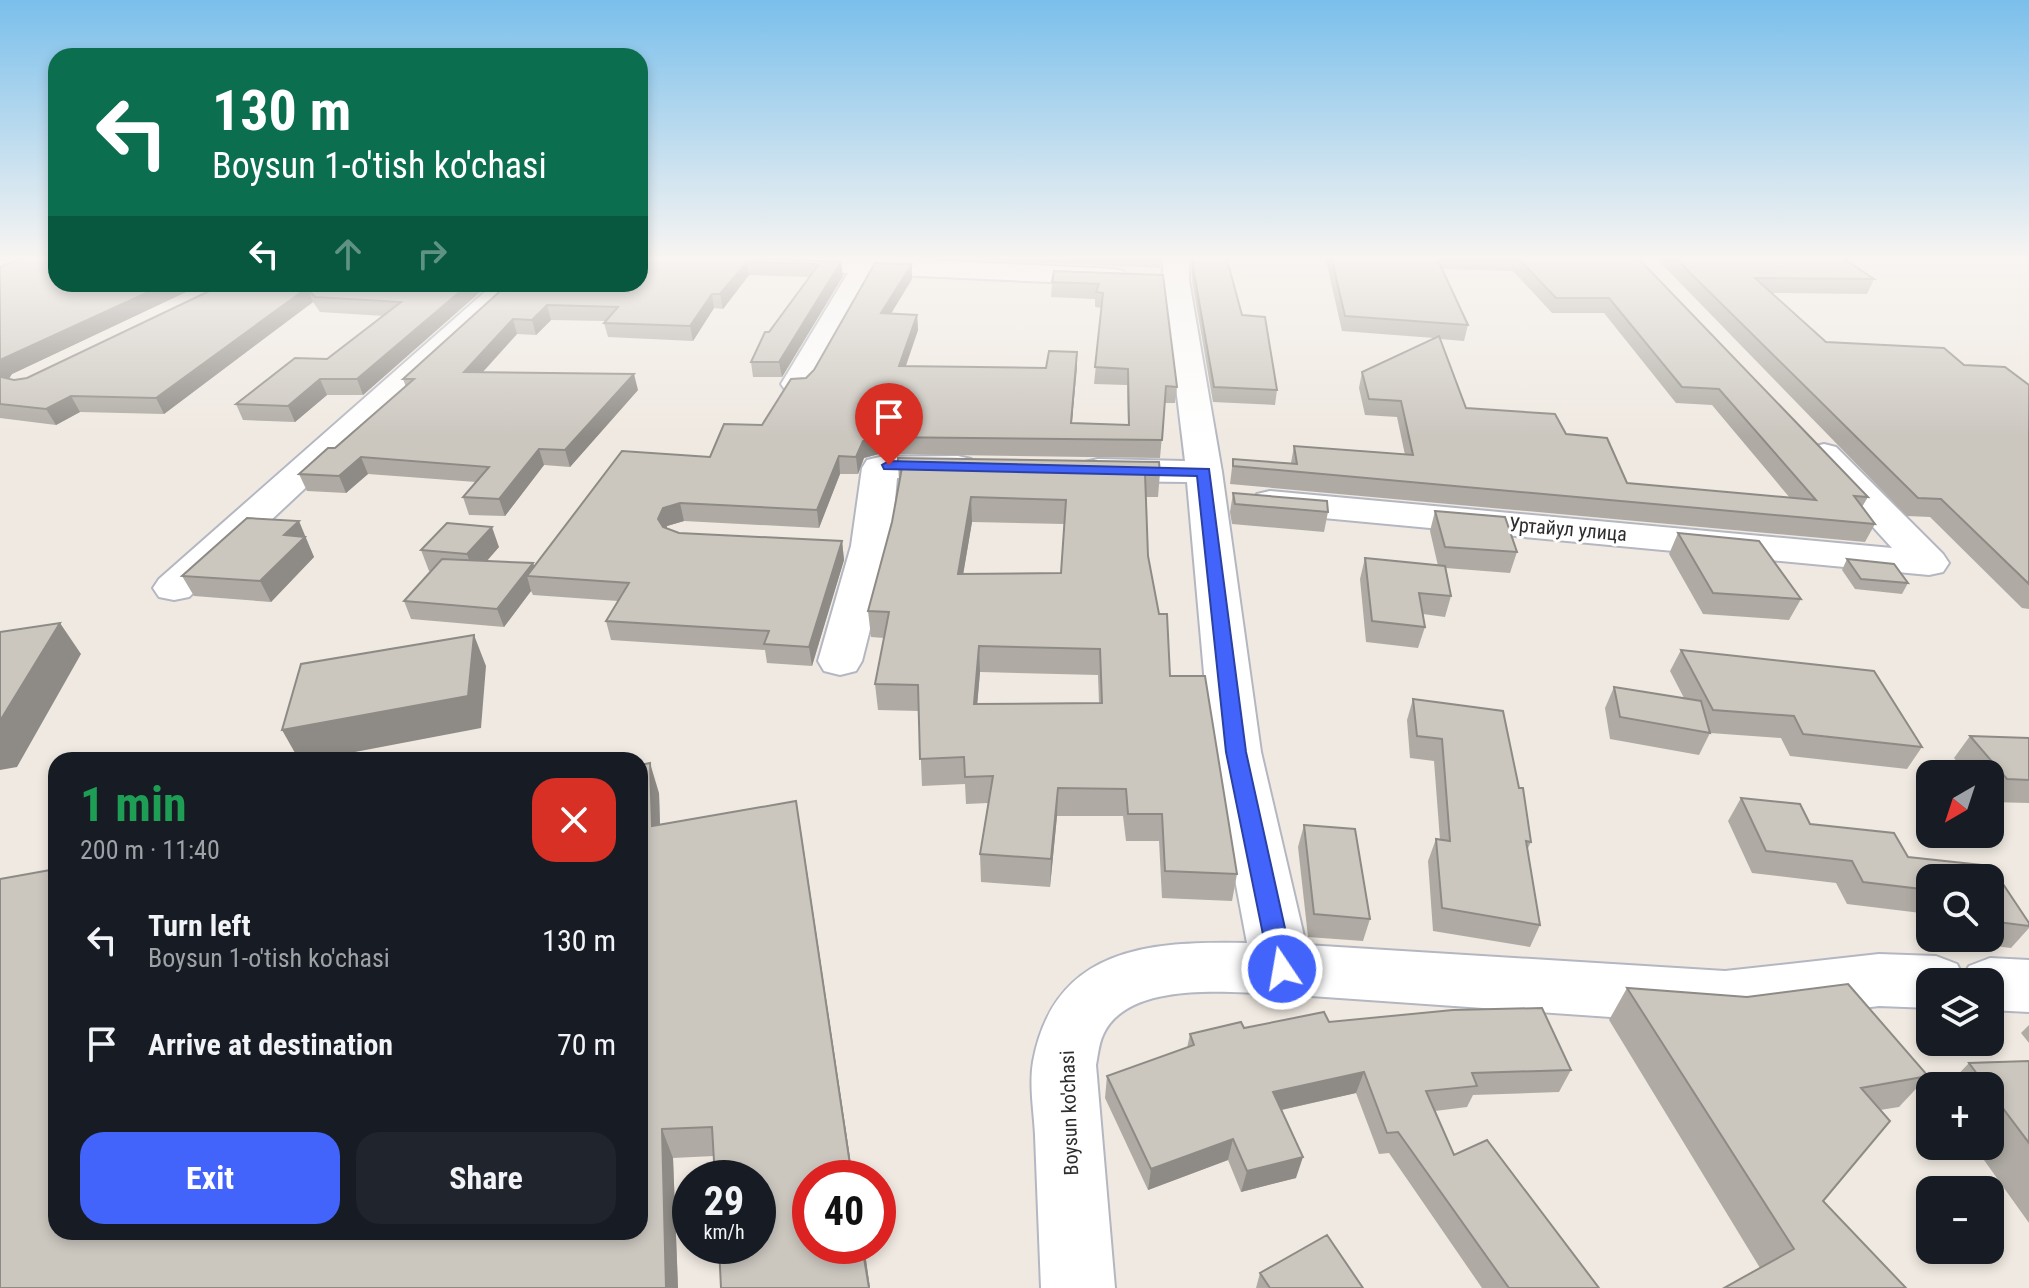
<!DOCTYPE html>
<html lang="en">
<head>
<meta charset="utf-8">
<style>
	:root { --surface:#171b24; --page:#20242c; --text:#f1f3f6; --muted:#9ea1a6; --accent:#4264fb }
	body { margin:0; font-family:"Roboto Condensed",sans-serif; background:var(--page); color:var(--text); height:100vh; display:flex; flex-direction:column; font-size:30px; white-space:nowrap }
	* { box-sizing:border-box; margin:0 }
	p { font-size:26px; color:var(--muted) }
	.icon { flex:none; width:44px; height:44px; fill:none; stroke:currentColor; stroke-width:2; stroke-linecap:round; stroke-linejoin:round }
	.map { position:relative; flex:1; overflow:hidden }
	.details { position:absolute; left:48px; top:752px; width:600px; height:488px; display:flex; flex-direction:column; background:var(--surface); border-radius:24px; box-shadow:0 4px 12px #0003 }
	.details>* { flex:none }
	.guide { position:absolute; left:48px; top:48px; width:600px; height:244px; border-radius:24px; box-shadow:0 4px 12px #0003; background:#0b6e4f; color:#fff; overflow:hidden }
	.needle { width:52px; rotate:219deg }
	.tools { position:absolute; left:1916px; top:760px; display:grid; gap:16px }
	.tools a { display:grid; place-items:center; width:88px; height:88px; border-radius:16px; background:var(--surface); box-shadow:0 4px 12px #0003; font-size:40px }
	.speed { position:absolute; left:672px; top:1160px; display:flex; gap:16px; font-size:40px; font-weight:700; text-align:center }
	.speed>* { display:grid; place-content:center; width:104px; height:104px; border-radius:50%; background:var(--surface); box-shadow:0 4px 12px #0003; line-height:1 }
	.speed small { font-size:20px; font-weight:400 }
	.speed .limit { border:12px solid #d22; background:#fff; color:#111 }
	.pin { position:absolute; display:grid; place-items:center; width:68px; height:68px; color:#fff; margin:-82px -34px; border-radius:50% 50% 50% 0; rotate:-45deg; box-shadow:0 0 8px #0007 }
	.pin .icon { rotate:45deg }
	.me { position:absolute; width:88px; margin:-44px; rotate:348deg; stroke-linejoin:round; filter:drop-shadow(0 0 6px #0008) }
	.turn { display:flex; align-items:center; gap:28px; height:168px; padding:0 32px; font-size:36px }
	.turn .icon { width:104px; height:104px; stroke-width:2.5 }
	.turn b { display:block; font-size:56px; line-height:68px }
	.lanes { display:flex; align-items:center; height:76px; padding:0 32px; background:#0003; justify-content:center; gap:40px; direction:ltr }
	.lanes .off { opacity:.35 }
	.round { display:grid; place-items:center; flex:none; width:84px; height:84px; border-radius:24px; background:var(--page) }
	.overview { display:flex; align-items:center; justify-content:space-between; height:136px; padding:0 32px }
	h1 { font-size:48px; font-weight:700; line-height:60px; color:#1e9e55 }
	.cta { display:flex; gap:16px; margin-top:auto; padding:16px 32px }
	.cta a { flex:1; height:92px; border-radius:24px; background:var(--accent); color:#fff; font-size:32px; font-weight:700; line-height:92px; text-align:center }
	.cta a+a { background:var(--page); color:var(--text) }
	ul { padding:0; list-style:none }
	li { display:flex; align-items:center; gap:24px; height:104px; padding:0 32px }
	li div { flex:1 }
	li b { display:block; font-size:30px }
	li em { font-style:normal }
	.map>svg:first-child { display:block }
</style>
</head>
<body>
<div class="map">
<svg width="2029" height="1288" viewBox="0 0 2029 1288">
	<rect width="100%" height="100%" fill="#efe9e1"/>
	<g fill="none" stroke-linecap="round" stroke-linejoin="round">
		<g stroke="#b4b7c1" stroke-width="4">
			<path id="minor" d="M9 256H56V266L12 261Z
				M1163 256H1189V280L1222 472 1261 752 1306 945 1725 971 1879 954 1936 956 1957 964 1963 976 1969 966 1990 958 2029 960V1012L1990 1010V982H1930V1008L1879 1006 1725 1025 1282 994C1232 993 1128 979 1103 1035 1099 1043 1098 1055 1096 1065L1115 1288H1041C1039 1237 1037 1186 1035 1135 1034 1112 1029 1085 1033 1062 1054 947 1149 941 1247 943L1211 752 1187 482 1098 481 1085 478 1080 470 1085 462 1098 459 1185 461 1163 280Z
				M774 257H866L1114 269 1123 271 1127 277 1123 283 1114 285 874 274 813 384 808 391 797 393 786 391 781 384 848 273 783 270 774 267 770 262Z
				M494 284H523L189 597 174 600 159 597 153 588 159 579Z
				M1824 444 1836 447 1943 554 1949 563 1943 572 1929 575 1270 513 1257 510 1251 502 1257 494 1270 491 1892 548 1807 454 1812 447Z
				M958 456 971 459 976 467 971 475 958 478H897L891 546 862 661 856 671 840 675 824 671 818 661 851 546 862 468 867 460 880 457Z"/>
		</g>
		<use href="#minor" fill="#fff" fill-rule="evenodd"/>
	</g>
	<path fill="#afaba4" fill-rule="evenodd" d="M640 256 841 262 843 276 782 377H753L751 362 769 332 809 277 749 275 723 309 714 308 693 341 608 337 604 323 605 321 551 320 536 335 517 334 483 372 638 390 570 467 544 465 505 516 469 515 463 497 476 482 368 474 346 493 307 491 299 474 335 448 406 387 403 379 508 284Z
		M968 256H1161L1160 268 968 259Z
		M1191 256H1226L1242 315 1277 390 1275 405 1213 402 1192 280Z
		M1325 256H1636L1868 497 1862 507 1875 524 1865 542 1230 484 1233 459 1291 463 1294 446 1405 455 1397 417 1365 415 1359 388 1362 372 1434 338 1342 331ZM1442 269 1513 271 1552 313H1604L1676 403 1712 405 1790 498 1627 483 1566 434 1466 408 1440 339 1464 341 1468 325Z
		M1654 256H1840L1874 279 1867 294 1771 293 1826 342 1964 365 2029 385V609L2022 608 1930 517 1907 516Z
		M0 267 56 284H203L12 374 9 379 14 380 27 378 224 284H489L363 395H327L295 422 243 420 236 404 327 359 384 316 320 312 313 302 164 414 80 412 56 425 0 418Z
		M1163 275 1177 387 1175 403H1165L1160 458 879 454 864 458 858 474H840L819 528 684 521 667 526V528L679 533 842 541 844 560 812 666 767 663 765 650 611 640 606 621 618 601 533 595 531 591 504 627 411 619 404 601 431 571H429L421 550 499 547 487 561 533 563 534 566 762 425 806 378 912 279 891 314 917 315 918 330 906 366 1046 368 1077 352 1072 423 1128 425 1127 385 1094 384 1102 308 1095 307V299L1051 297 1052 282Z
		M898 462 1160 473 1158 497H1146L1148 556 1170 676 1237 874 1232 901 1162 898 1159 841H1126L1123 816H1057L1050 887 981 882 980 854 988 803 966 804 965 784 922 786 919 711 878 710 875 684 884 638 871 637 868 611 892 522 899 482ZM972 522 1064 524 1061 573 963 574ZM980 672 1098 675 1099 703 977 704Z
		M1233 493 1328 512 1324 532 1232 524 1230 512Z
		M1435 511 1517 552 1510 573 1446 568 1451 596 1445 617 1423 614 1425 627 1418 648 1366 642 1360 579 1365 558 1438 566 1430 531Z
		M1678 533 1801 599 1789 620 1703 614 1669 554Z
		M308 541 307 542 314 557 271 602 194 596 182 576Z
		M1847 559 1908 583 1902 594 1855 589 1842 570Z
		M1681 650 1922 747 1907 769 1790 756 1781 738 1710 733 1699 755 1610 739 1605 708 1614 687 1684 698 1670 671Z
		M1413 699 1531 842 1527 850 1540 925 1530 947 1433 931 1428 861 1436 839 1440 840 1434 761 1410 758 1407 720Z
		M1970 736 2029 738V803L1990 802V774H1967L1954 758Z
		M659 793 660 825 796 801 853 1178H810L864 1246 870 1288H721L714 1156 673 1158 678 1288H0Z
		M1741 798 1800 804 1810 824 1894 833 1908 857 1991 866 2029 923V928L2011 948 1945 940 1944 938H1990V878H1930V915L1929 914 1847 904 1836 883 1752 873 1728 821Z
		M1304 825 1370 919 1363 941 1308 937 1298 847Z
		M1627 988 1928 1076 1899 1107 1880 1110 1823 1201 1906 1288 1760 1268 1609 1020Z
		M1329 1022 1571 1070 1559 1092 1473 1095 1467 1107 1435 1111 1454 1155 1599 1288H1482L1389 1153 1379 1154 1356 1093 1282 1110 1296 1178 1241 1192 1228 1160 1148 1190 1105 1098 1107 1076 1187 1048 1190 1034Z
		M2029 1025V1043L2021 1033Z
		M2029 1061V1223L1974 1146H1990V1086H1947L1969 1063Z
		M1260 1273 1363 1288H1256Z"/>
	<path fill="#8e8b86" d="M0 256H12L0 261Z
		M747 262 749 275 723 309 720 294Z
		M841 262 843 276 782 377 779 362Z
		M912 264V279L882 328 881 313Z
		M166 284H203L12 374 5 384 0 376V362L2 359Z
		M469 284H489L363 395 357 379Z
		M307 288 313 302 164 414 156 398Z
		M712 294 714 308 693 341 690 326Z
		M547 305 551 320 536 335 532 320Z
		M917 315 918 330 900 382 899 366Z
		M513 319 517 334 469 387 464 372Z
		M1077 352V368L1070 440 1071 423Z
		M634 374 638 390 570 467 565 450Z
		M320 379 327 395 295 422 288 406Z
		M71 396 80 412 56 425 46 409Z
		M878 437 879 454 864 458 858 474 856 457 863 441Z
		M539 449 544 465 505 516 499 499Z
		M839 456 840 474 819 528 817 510Z
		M361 457 368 474 346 493 339 476Z
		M971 497 972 522 959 599 958 574Z
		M680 503 684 521 667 526 662 538 658 519 663 508Z
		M299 521 314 557 271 602 260 581 284 535Z
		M492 527 499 547 474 575 467 554Z
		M842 541 844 560 812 666 809 647Z
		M533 563 538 577 527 576 531 591 504 627 497 609Z
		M60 623 81 654 17 767 0 770V721Z
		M474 635 486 666 481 728 313 760H299L282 730Z
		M979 646 980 672 975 731 974 704Z
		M650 763 659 793 661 857 652 826Z
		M1058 788 1057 816 1050 887 1051 859Z
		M796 801 801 831 853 1178H852Z
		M1364 1072 1356 1093 1267 1113 1273 1092Z
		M662 1129 673 1158 678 1288H666Z
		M1233 1139 1228 1160 1148 1190 1151 1169Z
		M1303 1157 1296 1178 1241 1192 1247 1171Z
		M862 1246H864L870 1288H869Z"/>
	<path fill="#cbc7bf" stroke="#8e8b86" stroke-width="2" fill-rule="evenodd" d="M26 256H56V284H166L2 359 0 362V267Z
		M640 256H715L841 262 779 362H751L765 332H769L819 264 747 262 720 294H712L690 326 604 323 618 307 547 305 532 320 513 319 464 372 634 374 565 450 539 449 499 499 463 497 489 467 361 457 339 476 299 474 328 448H335L414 379H403L508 284H640Z
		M1193 256H1226L1242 315 1265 317 1277 390 1214 387 1193 267Z
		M1331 256H1436L1468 325 1345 316Z
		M1499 256H1636L1868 497 1854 496 1875 524 1233 466V459L1297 464 1294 446 1413 455 1401 401 1369 399 1362 372 1439 336 1466 408 1555 414 1566 434 1607 438 1627 483 1816 500 1719 389 1682 387 1609 298H1556L1517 257Z
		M1673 256H1840L1874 279 1755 278 1826 342 1944 348 1964 365 2005 367 2029 385V584L1941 499 1918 498Z
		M875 263 912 264 881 313 917 315 899 366 1046 368 1049 351 1077 352 1071 423 1129 425 1128 369 1095 367 1103 293 1096 292 1099 284 1052 282 1054 271 1163 275 1177 387 1166 386 1162 440 878 437 863 441 856 457 839 456 817 510 680 503 663 508 658 519 663 527 679 533 842 541 809 647 764 644 769 631 606 621 629 583 527 576 622 451 710 457 724 424 762 425 791 379 806 378 814 370Z
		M224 284H469L357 379H320L288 406 236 404 295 358 327 359 401 302 315 297 307 288 156 398 71 396 46 409 0 404V375L1 377 14 380 27 378Z
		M898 458 1159 462 1160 473H1145L1148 556 1159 614H1167L1170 676H1205L1237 874 1165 871 1162 814H1128L1126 789 1058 788 1051 859 980 854 993 776 965 777 964 757 920 759 918 685 875 684 889 612 868 611 892 522 903 462H898ZM971 497 1066 500 1061 573 958 574ZM979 646 1100 649 1102 703 974 704Z
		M1233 493 1327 501 1328 512 1235 504Z
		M1435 511 1505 517 1517 552 1445 547Z
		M247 518 299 521 284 535 305 537 260 581 182 576Z
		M447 523 492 527 467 554 421 550Z
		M1678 533 1759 541 1801 599 1713 593Z
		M1365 558 1445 566 1451 596 1419 593 1425 627 1372 621Z
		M442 559 533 563 497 609 404 601Z
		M1847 559 1894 564 1908 583 1861 579Z
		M60 623 0 721V632Z
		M474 635 468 696 282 730 301 664Z
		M1681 650 1874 671 1922 747 1803 734 1794 716 1713 710Z
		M1614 687 1701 701 1710 733 1620 717Z
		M1413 699 1503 711 1519 788H1523L1531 842 1526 841 1540 925 1442 908 1436 839 1450 841 1442 739 1417 736Z
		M1970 736 2029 738V780L2007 779Z
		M650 763 652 826 796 801 852 1178H810V1246H862L869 1288H721L719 1246H758V1178H715L712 1127 662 1129 666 1288H0V879L56 869V1232H640V765Z
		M1741 798 1800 804 1810 824 1894 833 1908 857 1991 866 2029 923V926L1990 921V878H1930V890L1863 882 1852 861 1766 851Z
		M1304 825 1355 829 1370 919 1314 914Z
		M1848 984 1928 1076 1861 1088 1890 1121 1823 1201 1906 1288H1724L1794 1249 1627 988 1747 997Z
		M1542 1008 1571 1070 1472 1073 1477 1086 1426 1091 1454 1155 1487 1140 1599 1288H1509L1398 1132 1387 1133 1364 1072 1273 1092 1303 1157 1247 1171 1233 1139 1151 1169 1107 1076 1194 1045 1190 1034 1241 1022 1244 1028 1324 1012 1329 1022 1453 1010Z
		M2029 1061V1143L1990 1091V1086H1986L1969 1063Z
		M1327 1235 1363 1288H1270L1260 1273Z"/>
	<linearGradient id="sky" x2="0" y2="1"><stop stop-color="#7abfeb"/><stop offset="0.59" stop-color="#f8f5f2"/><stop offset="1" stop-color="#f8f5f2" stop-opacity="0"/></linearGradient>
	<rect width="2029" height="437" fill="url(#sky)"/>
	<path fill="#4264fb" stroke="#2b41a3" stroke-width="2" d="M889 461 1209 469 1246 752 1294 969 1291 977 1282 980 1273 977 1270 969 1226 752 1197 476 884 469 882 465Z"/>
	<g text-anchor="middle" stroke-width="6" stroke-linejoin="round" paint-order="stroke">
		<g font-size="20" fill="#2e2e2e" stroke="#fff">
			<text transform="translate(1568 529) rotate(5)" y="7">Уртайул улица</text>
			<text transform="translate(1069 1113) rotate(-92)" y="7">Boysun ko'chasi</text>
		</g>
	</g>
</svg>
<div class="tools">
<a><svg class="needle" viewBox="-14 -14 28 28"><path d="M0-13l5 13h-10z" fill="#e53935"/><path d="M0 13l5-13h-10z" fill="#9ea1a6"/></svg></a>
<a><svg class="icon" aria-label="search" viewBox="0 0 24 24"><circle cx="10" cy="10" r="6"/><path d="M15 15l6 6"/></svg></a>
<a><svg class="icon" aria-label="layers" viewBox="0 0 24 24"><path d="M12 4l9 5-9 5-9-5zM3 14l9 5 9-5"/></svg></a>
<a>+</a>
<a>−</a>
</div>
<div class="speed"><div>29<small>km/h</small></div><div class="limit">40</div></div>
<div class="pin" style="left:889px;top:465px;background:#d93025"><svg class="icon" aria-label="arrive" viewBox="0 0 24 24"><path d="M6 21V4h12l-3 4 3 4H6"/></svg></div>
<svg class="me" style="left:1282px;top:969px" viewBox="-20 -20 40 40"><circle r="17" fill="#4264fb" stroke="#fff" stroke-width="3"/><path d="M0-11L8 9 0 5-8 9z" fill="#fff"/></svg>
<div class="guide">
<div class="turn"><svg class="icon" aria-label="left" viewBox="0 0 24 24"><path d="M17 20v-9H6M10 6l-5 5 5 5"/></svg><div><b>130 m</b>Boysun 1-o'tish ko'chasi</div></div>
<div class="lanes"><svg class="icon" aria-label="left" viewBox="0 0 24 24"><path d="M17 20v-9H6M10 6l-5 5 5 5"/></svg><svg class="icon off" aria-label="ahead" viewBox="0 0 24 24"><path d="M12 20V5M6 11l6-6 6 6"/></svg><svg class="icon off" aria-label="right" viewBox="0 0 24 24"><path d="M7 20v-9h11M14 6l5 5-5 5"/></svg></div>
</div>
<section class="details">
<div class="overview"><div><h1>1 min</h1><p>200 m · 11:40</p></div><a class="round" style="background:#d93025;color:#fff"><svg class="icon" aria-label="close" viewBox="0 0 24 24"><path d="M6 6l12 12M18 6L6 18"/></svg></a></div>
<ul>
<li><svg class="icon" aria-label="left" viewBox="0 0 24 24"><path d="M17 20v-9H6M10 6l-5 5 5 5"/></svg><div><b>Turn left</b><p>Boysun 1-o'tish ko'chasi</p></div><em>130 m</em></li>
<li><svg class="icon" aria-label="arrive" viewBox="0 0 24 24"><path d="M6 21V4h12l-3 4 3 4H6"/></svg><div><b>Arrive at destination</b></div><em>70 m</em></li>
</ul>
<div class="cta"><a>Exit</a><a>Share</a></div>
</section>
</div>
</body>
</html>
